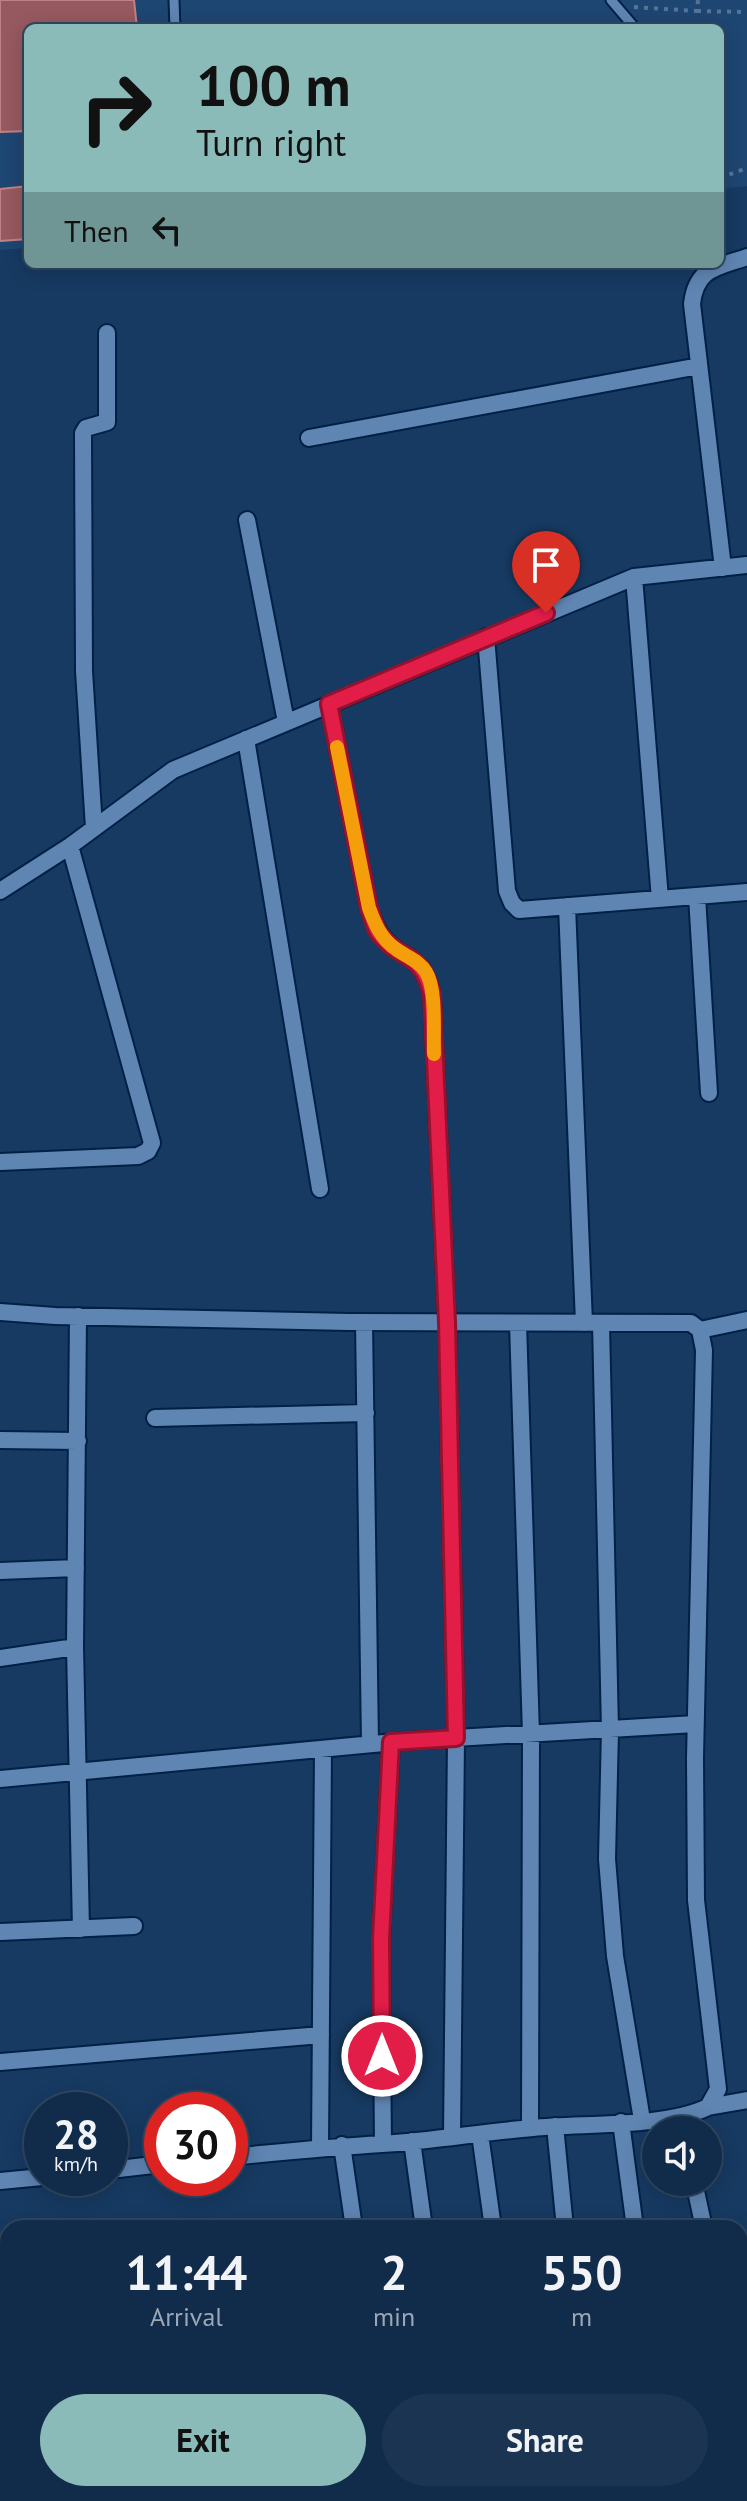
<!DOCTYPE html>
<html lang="en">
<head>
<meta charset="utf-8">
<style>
	:root { --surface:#112c4a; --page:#1a3451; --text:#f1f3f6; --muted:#9ca7b5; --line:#304862; --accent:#8bbbb9 }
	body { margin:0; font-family:"PT Sans",sans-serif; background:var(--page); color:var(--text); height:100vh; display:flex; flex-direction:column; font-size:30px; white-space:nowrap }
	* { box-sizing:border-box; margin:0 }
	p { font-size:26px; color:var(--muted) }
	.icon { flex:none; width:44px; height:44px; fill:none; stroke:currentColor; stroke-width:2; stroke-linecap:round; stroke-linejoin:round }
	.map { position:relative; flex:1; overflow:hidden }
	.details { position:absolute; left:0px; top:2220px; width:748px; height:282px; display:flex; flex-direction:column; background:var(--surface); border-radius:24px 24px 0 0; box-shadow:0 4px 20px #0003,0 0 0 2px var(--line) }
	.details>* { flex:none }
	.banner { position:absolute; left:24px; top:24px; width:700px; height:244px; border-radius:12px; box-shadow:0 4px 20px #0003,0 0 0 2px var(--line); background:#8bbbb9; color:#111; overflow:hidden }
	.controls { position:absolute; left:642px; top:2116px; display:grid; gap:16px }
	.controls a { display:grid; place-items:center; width:80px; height:80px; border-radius:50%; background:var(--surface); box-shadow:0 4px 20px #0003,0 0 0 2px var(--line); font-size:40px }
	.speed { position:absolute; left:24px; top:2092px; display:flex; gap:16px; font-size:40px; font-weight:700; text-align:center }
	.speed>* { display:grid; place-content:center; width:104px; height:104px; border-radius:50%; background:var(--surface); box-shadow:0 4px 20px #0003,0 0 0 2px var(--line); line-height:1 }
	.speed small { font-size:20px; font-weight:400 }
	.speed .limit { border:12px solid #d22; background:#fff; color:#111 }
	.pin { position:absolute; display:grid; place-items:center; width:68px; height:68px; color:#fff; margin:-82px -34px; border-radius:50% 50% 50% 0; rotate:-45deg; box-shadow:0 0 8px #0007 }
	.pin .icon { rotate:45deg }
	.me { position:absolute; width:88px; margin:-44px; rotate:0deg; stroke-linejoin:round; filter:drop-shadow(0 0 6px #0008) }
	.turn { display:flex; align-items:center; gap:28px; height:168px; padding:0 40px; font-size:36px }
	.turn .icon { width:104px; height:104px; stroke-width:2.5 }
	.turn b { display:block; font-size:56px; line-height:68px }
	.then { display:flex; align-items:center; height:76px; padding:0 40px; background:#0003; gap:16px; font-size:30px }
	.eta { display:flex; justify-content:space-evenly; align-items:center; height:136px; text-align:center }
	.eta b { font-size:48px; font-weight:600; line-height:56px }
	.button { display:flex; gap:16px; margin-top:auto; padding:16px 40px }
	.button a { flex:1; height:92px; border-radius:48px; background:var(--accent); color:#111; font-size:32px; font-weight:600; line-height:92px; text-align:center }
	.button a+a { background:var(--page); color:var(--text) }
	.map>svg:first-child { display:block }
</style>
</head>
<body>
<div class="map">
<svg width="747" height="2501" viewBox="0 0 747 2501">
	<rect width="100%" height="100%" fill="#173a62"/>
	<path fill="#1e4672" d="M0 0H747V186L720 189V28H28V248L0 250Z"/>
	<path fill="#96595f" stroke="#c18086" stroke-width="2" d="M0 0H134L137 28H28V131L0 132Z
		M28 186V239L0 241V189Z"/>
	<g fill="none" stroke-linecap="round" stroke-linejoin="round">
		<g stroke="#002046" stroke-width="13">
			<path id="lane" d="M174 0 175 28
				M611 0 635 28"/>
		</g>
		<g stroke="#002046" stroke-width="20">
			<path id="street" d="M309 438 699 366
				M247 520 286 722
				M723 568 692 304C696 268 716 268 747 257
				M634 577 660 899
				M486 637 507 891 512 903 519 910 747 892
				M329 704 369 908C372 915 374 925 379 932 400 963 421 948 432 995L447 1322 456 1738 452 2136
				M246 739 320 1189
				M94 828 84 671 83 433 86 428 107 422V333
				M0 891 70 846 173 770 634 577 747 565
				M697 896 709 1093
				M567 906 584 1323
				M0 1162 138 1156 148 1151 152 1143 70 846
				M0 1312 55 1316 349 1322 691 1323 700 1330 704 1350 695 1758 696 1900 718 2089 708 2107C665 2128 583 2123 533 2128 483 2132 432 2141 382 2144 331 2147 281 2152 230 2157
				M78 1316 75 1647 81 1929
				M364 1322 370 1744
				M518 1323 531 1734 530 2128
				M601 1323 610 1730 607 1859 615 1956 642 2120
				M700 1330 747 1320
				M155 1418 366 1413
				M0 1440 78 1441
				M0 1571 76 1568
				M0 1658 75 1647
				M0 1779 405 1741 695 1724
				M0 1932 134 1926
				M0 2062 321 2035
				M708 2107 747 2100
				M621 2122 635 2228
				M555 2126 565 2228
				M480 2134 493 2228
				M412 2141 424 2228
				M383 2144 381 1939 391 1742
				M342 2145 354 2228
				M320 2147 323 1749
				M110 2170 162 2164
				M0 2181 42 2177
				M694 2182 704 2228
				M740 2396 747 2429
				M0 2463H8
				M449 2494 450 2501
				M554 2494 555 2501
				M656 2494 657 2501"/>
		</g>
		<path stroke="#567496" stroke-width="4" stroke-dasharray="4 6" stroke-linecap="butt" d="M634 7 697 11 698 0
			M697 11 747 12
			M720 178 747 168
			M644 264 645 266 654 264"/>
		<use href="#lane" stroke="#5f85b2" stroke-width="9"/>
		<use href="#street" stroke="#5f85b2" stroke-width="16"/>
	</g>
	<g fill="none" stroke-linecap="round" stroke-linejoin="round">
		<g stroke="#92132f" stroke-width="20">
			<path id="route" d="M382 2056 381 1939 391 1742 456 1738 447 1322 432 995C421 948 400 963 378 932 374 925 372 915 369 908L329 704 546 613"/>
		</g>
		<use href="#route" stroke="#e11d48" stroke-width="14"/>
		<path stroke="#f59e0b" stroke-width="14" d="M337 747 369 908C375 924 381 939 396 949 406 957 419 960 426 972 437 990 433 1033 434 1054"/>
	</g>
</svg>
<div class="controls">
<a><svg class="icon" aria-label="sound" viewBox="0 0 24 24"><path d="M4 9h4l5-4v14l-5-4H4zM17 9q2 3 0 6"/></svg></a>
</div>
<div class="speed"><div>28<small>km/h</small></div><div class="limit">30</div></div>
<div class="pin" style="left:546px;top:613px;background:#d93025"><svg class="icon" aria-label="arrive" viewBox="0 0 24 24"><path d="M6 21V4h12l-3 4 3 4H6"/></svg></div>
<svg class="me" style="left:382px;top:2056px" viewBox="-20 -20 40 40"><circle r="17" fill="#e11d48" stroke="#fff" stroke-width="3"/><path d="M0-11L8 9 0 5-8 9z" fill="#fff"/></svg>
<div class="banner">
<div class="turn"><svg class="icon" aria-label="right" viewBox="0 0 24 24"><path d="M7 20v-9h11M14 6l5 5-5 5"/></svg><div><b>100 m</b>Turn right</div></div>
<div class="then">Then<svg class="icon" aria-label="left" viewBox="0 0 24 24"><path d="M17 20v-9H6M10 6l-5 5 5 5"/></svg></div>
</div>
<section class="details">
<div class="eta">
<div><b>11:44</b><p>Arrival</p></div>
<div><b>2</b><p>min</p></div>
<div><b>550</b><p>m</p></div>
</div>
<div class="button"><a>Exit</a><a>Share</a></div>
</section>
</div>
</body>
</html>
